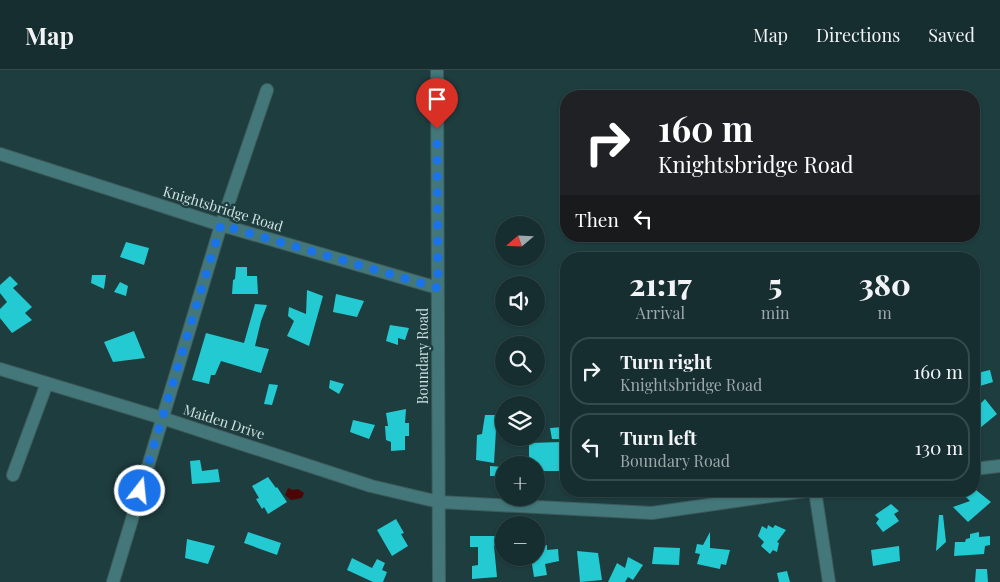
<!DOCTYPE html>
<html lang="en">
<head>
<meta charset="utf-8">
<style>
	:root { --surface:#162e2f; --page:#1f3637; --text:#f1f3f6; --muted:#9ea8aa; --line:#354a4b }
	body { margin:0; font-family:"Playfair Display",serif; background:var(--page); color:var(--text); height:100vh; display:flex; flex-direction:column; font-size:19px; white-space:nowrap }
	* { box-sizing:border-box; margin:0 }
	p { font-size:16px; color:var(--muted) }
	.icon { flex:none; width:28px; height:28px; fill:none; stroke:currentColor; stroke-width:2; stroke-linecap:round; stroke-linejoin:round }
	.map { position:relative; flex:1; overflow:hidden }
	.panel { position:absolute; left:560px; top:182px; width:420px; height:245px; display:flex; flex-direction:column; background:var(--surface); border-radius:20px; box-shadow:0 1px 4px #0004,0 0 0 1px var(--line) }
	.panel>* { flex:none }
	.hud { position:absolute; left:560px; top:20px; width:420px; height:152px; border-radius:20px; box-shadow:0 1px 4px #0004,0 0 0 1px var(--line); background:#202124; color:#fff; overflow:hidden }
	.needle { width:32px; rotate:251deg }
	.buttons { position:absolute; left:495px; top:146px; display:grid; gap:10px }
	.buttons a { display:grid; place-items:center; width:50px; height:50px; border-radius:50%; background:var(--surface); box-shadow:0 1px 4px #0004,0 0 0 1px var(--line); font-size:25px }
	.pin { position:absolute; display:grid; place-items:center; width:42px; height:42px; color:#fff; margin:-51px -21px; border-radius:50% 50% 50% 0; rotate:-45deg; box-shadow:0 0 5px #0007 }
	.pin .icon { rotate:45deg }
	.me { position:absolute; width:55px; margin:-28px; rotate:16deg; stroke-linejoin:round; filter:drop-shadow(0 0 4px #0008) }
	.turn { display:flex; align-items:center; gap:18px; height:105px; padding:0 15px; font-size:22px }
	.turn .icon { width:65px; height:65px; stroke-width:2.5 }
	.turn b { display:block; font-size:35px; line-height:42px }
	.then { display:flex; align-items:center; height:48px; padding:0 15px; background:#0003; gap:10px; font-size:19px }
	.eta { display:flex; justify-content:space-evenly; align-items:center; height:85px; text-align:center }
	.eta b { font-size:30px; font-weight:800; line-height:35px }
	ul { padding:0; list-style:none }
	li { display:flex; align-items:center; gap:15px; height:68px; margin:0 10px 8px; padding:0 5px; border:2px solid var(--line); border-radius:20px }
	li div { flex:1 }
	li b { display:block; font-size:19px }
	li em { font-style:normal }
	header { display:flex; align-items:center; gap:30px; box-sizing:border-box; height:70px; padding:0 25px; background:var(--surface); border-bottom:1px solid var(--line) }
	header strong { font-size:24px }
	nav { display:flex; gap:28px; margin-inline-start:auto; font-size:18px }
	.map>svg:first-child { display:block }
</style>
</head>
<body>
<header>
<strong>Map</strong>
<nav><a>Map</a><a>Directions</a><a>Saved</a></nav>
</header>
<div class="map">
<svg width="1000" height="512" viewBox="0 0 1000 512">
	<rect width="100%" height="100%" fill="#1e3d3f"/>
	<path fill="#4b0605" d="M288 418 293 420 298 419 304 423 302 428 291 430 285 425Z"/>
	<path fill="#24cad2" d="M126 172 149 178 144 195 120 187Z
		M236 197H247V206H257L258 224H232L233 210 235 209Z
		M92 205H106L104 219 91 213Z
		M10 206 18 214 13 218 32 237 25 243 32 250 12 263 0 248V239L7 232 0 223V215Z
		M120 212 128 216 126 226 114 222Z
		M307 220 323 226 309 276 287 266 294 251 288 246 289 237 306 244Z
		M336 224 364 231 357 247 333 242Z
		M255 234 267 235 261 251 255 276 269 279 261 303 221 291 215 305H211L209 314 192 310 206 263 244 273Z
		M390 255 409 258 405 270 398 268V275L386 271Z
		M134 261 145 288 113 292 104 272Z
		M990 300 993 312 980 316 977 303Z
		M330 310 344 314 339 324 329 318Z
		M269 314 278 315 272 335 264 334Z
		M985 329 997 344 980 358 974 356V340Z
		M406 339 405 353H409V366H405V380L391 381V372L386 370 385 356H388L386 343Z
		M485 345H500L498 360H496L494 393 476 390 477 365 482 364Z
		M353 350 375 355 369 369 350 362Z
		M563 357V369H552L550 358Z
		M561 372 564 401H536V395H529V373Z
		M200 390 202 401 218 399 220 412 192 414 190 391Z
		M490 396 503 397 502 406H490Z
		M268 407 276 418 277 417 287 432 268 444 264 437 262 439 256 429 259 428 252 416Z
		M976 420 991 432 968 452 953 437 970 431 960 421H975Z
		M891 434 899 441 894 444 899 451 883 462 876 453 879 449 875 445Z
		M939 445H943L946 472 936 481Z
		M396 449 404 463 401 464 408 476 392 486 377 460Z
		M768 455 773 458 775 455 786 460 777 472 779 473 777 482 773 480 770 484 761 476 764 472 758 466 762 456 767 459Z
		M248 462 281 473 277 485 244 473Z
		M710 462V478L730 480 726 495 721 494 720 499 697 494 700 484 695 483 697 474 703 475Z
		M979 462V467L990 466V475L985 476 984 484 954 486 955 472H965L966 469 970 468V464Z
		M470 466H500L498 475 494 476 497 507 472 509V496L478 495V477H470Z
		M187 469 215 476 208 494 185 488Z
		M547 475V480L558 479 559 491 545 494 547 505 534 507 531 488H536V478Z
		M899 476 900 491 873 496 871 480Z
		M654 477 680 478 679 495 652 494Z
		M577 481 598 483 602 510 580 512Z
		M628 487 643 495 633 510 628 507 625 512H608L617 493 625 498Z
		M352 488 372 498 377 489 385 493 382 500 387 502 383 512H373L347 500Z
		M976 499H987L988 512H975Z
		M787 501 790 512H779L777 503Z"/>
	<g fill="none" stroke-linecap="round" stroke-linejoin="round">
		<g stroke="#3e5b5c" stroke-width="14">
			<path id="minor" d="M437 0 439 512
				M0 84 221 155 438 218
				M0 299 162 348 371 416 439 432 652 443 806 421
				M974 399 1000 396
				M13 405 47 313
				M815 421 829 512
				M113 512 221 155 267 20"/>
		</g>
		<use href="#minor" stroke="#43777a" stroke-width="12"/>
	</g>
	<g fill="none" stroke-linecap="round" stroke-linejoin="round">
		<path stroke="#1a73e8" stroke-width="9" stroke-dasharray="0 16.2" d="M140 421 221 155 438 218 437 59"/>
	</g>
	<g text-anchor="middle" stroke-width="5" stroke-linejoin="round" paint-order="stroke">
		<g font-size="14" fill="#d0e1e2" stroke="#1e3d3f">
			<text transform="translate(223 139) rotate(17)" y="5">Knightsbridge Road</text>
			<text transform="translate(423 286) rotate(-90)" y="5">Boundary Road</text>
			<text transform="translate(224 352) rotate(18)" y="5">Maiden Drive</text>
		</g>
	</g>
</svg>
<div class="buttons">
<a><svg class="needle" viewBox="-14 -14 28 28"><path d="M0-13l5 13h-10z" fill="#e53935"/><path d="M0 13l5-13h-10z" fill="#9ea8aa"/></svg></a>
<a><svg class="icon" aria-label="sound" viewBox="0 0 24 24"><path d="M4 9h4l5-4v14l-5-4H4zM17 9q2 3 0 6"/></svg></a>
<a><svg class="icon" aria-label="search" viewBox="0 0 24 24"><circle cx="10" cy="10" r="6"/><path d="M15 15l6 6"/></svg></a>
<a><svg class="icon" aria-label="layers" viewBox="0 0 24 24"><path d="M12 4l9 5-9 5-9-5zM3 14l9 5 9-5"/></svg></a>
<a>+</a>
<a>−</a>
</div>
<div class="pin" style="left:437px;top:59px;background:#d93025"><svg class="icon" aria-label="arrive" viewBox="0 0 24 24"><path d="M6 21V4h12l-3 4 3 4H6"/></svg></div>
<svg class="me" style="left:140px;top:421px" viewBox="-20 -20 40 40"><circle r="17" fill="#1a73e8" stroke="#fff" stroke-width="3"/><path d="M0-11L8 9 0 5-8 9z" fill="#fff"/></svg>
<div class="hud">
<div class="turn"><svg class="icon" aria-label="right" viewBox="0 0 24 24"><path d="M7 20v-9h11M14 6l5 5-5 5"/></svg><div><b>160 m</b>Knightsbridge Road</div></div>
<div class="then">Then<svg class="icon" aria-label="left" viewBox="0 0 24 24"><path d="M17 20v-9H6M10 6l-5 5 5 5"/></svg></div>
</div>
<section class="panel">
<div class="eta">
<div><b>21:17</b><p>Arrival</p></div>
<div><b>5</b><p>min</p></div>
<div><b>380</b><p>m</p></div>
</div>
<ul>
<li><svg class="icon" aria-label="right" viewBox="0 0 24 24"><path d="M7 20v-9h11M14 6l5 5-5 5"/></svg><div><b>Turn right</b><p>Knightsbridge Road</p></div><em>160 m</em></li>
<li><svg class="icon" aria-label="left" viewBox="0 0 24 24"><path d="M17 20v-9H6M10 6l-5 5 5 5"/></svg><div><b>Turn left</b><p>Boundary Road</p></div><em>130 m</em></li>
</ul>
</section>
</div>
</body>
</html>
